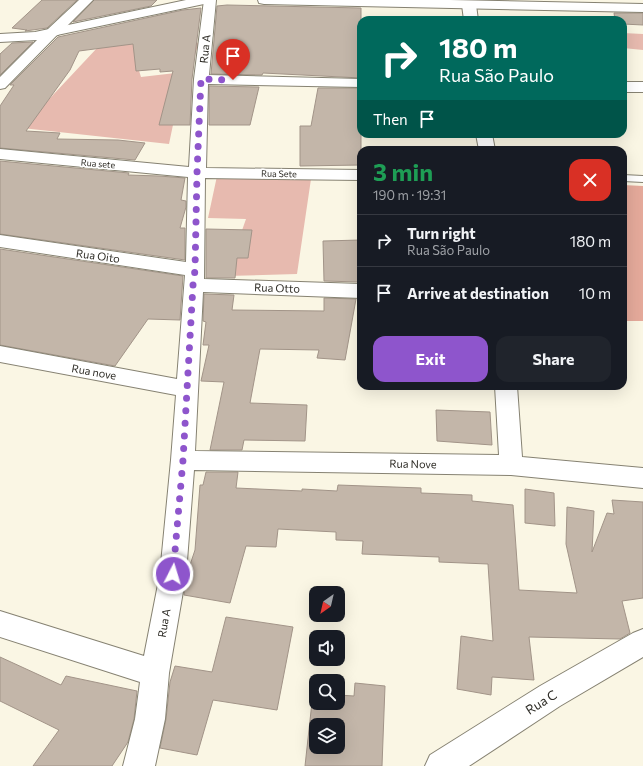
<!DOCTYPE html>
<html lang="en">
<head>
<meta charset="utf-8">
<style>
	:root { --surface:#171b24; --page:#20242c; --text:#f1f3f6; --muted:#9ea1a6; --line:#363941; --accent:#8e55cc }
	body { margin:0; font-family:Commissioner,sans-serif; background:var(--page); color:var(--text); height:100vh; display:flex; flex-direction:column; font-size:15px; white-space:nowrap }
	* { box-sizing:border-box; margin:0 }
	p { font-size:13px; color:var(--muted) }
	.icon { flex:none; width:22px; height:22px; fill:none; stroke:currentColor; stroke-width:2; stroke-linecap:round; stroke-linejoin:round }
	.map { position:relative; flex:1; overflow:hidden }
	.drawer { position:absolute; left:357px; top:146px; width:270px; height:244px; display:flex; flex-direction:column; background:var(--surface); border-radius:12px; box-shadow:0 4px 16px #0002 }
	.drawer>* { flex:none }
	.guide { position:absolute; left:357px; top:16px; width:270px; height:122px; border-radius:12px; box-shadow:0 4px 16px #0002; background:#00695c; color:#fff; overflow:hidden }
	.needle { width:26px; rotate:214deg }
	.controls { position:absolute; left:309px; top:586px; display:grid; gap:8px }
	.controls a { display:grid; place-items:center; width:36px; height:36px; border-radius:8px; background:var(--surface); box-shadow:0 4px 16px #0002; font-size:20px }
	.pin { position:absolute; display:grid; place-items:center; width:34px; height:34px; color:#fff; margin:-41px -17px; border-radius:50% 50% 50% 0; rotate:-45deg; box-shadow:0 0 4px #0007 }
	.pin .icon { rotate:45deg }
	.me { position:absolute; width:44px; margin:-22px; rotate:5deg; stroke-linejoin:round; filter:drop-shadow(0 0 3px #0008) }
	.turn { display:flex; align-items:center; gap:14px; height:84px; padding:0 16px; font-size:18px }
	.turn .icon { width:52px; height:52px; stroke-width:2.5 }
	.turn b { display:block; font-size:28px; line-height:34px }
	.then { display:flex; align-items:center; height:38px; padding:0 16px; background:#0003; gap:8px; font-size:15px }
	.round { display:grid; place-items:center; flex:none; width:42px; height:42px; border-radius:12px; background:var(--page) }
	.summary { display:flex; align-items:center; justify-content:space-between; height:68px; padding:0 16px }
	h1 { font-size:24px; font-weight:700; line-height:30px; color:#1e9e55 }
	.button { display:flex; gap:8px; margin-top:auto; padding:8px 16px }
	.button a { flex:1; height:46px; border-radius:12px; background:var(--accent); color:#fff; font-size:16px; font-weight:700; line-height:46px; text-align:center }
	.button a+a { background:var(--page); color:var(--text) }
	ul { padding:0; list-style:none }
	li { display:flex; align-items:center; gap:12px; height:52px; padding:0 16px; border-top:1px solid var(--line) }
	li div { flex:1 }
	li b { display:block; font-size:15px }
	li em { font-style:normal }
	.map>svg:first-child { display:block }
</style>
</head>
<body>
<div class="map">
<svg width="643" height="766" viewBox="0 0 643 766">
	<rect width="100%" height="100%" fill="#faf6e4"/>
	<path fill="#e7baaf" d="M113 31 199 43 194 57 137 64 141 77 184 72 169 144 22 128Z
		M623 33 643 34V50L623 48Z
		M217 176 311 179 297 274 226 276 246 219 208 218Z"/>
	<path fill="#e4a99a" d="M623 185 643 186V321H623Z"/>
	<path fill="#c3b6a9" stroke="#a29488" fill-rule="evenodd" d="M42 0H77L47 28 25 31 27 30 12 28Z
		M94 0H157L151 6 73 22Z
		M227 5 361 8V78L263 73 262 75 211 74 217 6Z
		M201 8 192 79 190 125H159L173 71 160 72V69L136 71 133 44 79 51 70 70 26 131 60 133 57 139 118 140 145 143 135 160 0 148V106L14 85H10L58 37 183 10Z
		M614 13H643V25L623 24V20H615Z
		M33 42 0 75V54L12 43Z
		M209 86 259 87 250 125H209Z
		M318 88H361V165L300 166V126H311Z
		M0 161 129 173 128 175 159 176 185 178 181 200 186 201V207L180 228H185V260L0 234Z
		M206 229 252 230 248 258H237L235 278H206Z
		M361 240V281H359V282L324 281 323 241Z
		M0 249 183 276 180 320 148 319 115 366 0 345Z
		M204 294 234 295 232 310 324 311V298L356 299 345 360 317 358 319 350 260 349 250 403 307 405 305 441 244 440 242 450H210L224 382 201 381 209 345H203L206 322 203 321Z
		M436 410 490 412 492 445 437 441Z
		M206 472H238L236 488 302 491V489L337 491 338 485 421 488V493L472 495V501L513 505 519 590 577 593 566 544 567 507 594 511 592 552 607 513 614 514 612 500 643 502V598L622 601 630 633 620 639 529 637 534 680 492 677 491 695 457 689 461 636 493 641 488 564 439 562V557L362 554 363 541 336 540V532L278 529 276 547 246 546 230 603 184 595 188 571 195 550 200 485H203Z
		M525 489 554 493 555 526 525 523Z
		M226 617 293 627 277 710 213 700 197 755 160 748 166 719 170 682 175 666 212 672Z
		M0 657 61 685 66 676 137 691 134 719 128 742 112 766H33L59 730 0 701Z
		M355 683 385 686 382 766H305L313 693H316V703H338V695L354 696ZM316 725H338V747H316Z"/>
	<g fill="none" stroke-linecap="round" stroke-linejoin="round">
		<g stroke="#868272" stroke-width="2">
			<path id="lane" d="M623 175 643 176V182L623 181Z"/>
		</g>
		<g stroke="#868272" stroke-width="2">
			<path id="street" d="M79 0H93L58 35 53 36 48 35 46 32 48 29Z
				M204 0H216L209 75 361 79V87L208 84 206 168 361 170V180L205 178 204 279 361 284V298L203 292 195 451 499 455 495 386H517L522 457 643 468V488L511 475 194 470 186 574 169 673 165 719 155 766H123L135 719 140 682 0 637V611L144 656 160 574 171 460 176 395 0 362V346L177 379 185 275 0 247V235L186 262 188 177 0 159V149L189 167 194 79Z
				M469 1 474 2 476 5 478 20H464L462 5 464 2Z
				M623 82H643V92H623Z
				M476 134H492L495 150H479Z
				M643 629V657L560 706 469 766H425L430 755 540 686 633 633Z"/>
		</g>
		<g stroke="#868272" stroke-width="2">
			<path id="secondary" d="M186 0H210L209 3 204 4 57 35 5 88 0 89V77L37 40 0 42V34L35 32Z
				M258 0H450L643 4V12L264 4 259 3Z"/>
		</g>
		<use href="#lane" fill="#fff" fill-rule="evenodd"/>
		<use href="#street" fill="#fff" fill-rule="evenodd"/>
		<use href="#secondary" fill="#fff" fill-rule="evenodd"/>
	</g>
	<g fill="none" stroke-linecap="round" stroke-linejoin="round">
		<path stroke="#8e55cc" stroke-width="7" stroke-dasharray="0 12.6" d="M173 574 183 460 193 285 195 270 197 173 201 79 233 80"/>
	</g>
	<g text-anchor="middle" stroke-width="3.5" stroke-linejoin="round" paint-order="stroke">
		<g font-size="9" fill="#2e2c26" stroke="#fff">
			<text transform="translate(98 164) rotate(5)" y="3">Rua sete</text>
			<text transform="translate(279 174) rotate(1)" y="3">Rua Sete</text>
		</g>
		<g font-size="11" fill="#2e2c26" stroke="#fff">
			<text transform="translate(205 49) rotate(-84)" y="4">Rua A</text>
			<text transform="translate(98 256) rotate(8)" y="4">Rua Oito</text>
			<text transform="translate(277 288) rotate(2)" y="4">Rua Otto</text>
			<text transform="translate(94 372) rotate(10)" y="4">Rua nove</text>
			<text transform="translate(413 464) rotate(1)" y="4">Rua Nove</text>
			<text transform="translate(164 623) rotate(-80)" y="4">Rua A</text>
		</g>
		<g font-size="13" fill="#2e2c26" stroke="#fff">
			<text transform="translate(541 702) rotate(-32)" y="5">Rua C</text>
		</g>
	</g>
</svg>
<div class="controls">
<a><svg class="needle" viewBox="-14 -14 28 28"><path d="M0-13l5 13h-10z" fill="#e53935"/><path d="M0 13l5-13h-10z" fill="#9ea1a6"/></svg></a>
<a><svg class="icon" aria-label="sound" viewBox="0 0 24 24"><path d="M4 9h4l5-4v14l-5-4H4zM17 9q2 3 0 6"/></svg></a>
<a><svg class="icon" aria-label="search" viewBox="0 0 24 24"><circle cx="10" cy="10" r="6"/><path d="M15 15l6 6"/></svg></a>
<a><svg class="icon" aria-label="layers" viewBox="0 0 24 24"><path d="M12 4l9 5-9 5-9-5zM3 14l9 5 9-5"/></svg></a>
</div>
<div class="pin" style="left:233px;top:80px;background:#d93025"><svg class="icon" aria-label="arrive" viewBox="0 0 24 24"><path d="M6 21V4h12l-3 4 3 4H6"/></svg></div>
<svg class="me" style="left:173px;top:574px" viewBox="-20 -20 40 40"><circle r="17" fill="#8e55cc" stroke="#fff" stroke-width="3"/><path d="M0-11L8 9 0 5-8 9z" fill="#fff"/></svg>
<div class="guide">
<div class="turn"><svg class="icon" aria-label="right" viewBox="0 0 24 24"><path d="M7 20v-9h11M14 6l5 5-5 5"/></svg><div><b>180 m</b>Rua São Paulo</div></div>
<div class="then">Then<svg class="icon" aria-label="arrive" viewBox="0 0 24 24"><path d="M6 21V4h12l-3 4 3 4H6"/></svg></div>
</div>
<section class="drawer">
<div class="summary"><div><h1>3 min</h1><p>190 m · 19:31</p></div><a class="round" style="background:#d93025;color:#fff"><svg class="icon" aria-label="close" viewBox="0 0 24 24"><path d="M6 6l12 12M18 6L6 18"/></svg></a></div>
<ul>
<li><svg class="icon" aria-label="right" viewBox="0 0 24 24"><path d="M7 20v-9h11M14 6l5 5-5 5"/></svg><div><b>Turn right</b><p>Rua São Paulo</p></div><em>180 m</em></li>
<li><svg class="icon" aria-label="arrive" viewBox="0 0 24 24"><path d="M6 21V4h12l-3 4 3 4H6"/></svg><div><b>Arrive at destination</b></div><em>10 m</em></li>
</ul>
<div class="button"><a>Exit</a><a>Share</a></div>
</section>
</div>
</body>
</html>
